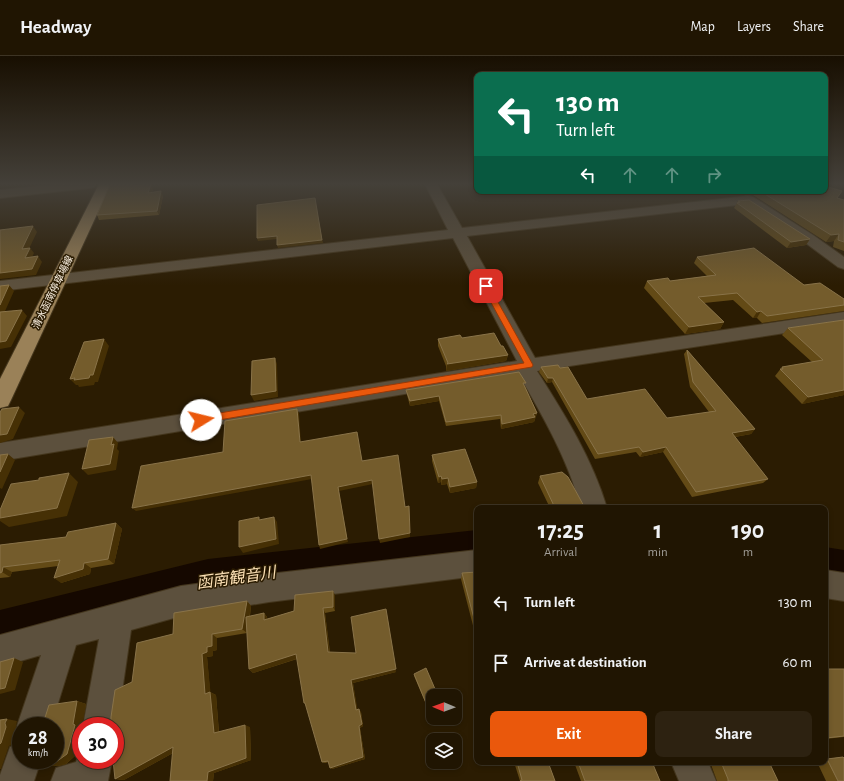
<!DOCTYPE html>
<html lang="en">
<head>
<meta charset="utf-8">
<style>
	:root { --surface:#201502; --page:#2d2211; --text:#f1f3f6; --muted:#a29f99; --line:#3d3424; --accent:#ea580c }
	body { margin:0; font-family:"Alegreya Sans","Noto Sans JP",sans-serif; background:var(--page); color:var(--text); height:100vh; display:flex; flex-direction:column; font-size:15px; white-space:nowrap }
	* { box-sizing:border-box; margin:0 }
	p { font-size:13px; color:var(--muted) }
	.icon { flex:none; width:22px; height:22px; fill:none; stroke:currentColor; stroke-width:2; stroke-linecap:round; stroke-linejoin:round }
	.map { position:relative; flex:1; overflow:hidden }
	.details { position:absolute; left:474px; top:449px; width:354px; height:260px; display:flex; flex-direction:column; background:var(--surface); border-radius:8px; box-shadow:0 2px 6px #0003,0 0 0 1px var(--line) }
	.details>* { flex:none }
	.hud { position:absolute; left:474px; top:16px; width:354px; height:122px; border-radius:8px; box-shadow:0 2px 6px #0003,0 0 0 1px var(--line); background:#0b6e4f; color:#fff; overflow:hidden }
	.needle { width:26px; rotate:271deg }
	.buttons { position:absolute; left:426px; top:633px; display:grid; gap:8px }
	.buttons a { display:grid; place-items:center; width:36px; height:36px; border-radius:8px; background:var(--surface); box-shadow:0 2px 6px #0003,0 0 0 1px var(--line); font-size:20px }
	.speed { position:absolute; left:12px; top:661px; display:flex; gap:8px; font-size:20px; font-weight:700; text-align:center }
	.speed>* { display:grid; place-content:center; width:52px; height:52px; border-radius:50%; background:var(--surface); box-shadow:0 2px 6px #0003,0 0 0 1px var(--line); line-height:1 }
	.speed small { font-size:10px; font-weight:400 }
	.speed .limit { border:6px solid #d22; background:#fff; color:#111 }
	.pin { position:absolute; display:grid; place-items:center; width:34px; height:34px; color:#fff; margin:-17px; border-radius:8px; box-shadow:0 2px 6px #0006 }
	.me { position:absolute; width:44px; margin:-22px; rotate:81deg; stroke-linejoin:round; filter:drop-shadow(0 0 3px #0008) }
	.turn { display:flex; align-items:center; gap:14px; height:84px; padding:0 16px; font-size:18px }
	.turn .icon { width:52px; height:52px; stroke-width:2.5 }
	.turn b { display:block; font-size:28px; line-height:34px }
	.lanes { display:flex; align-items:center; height:38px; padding:0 16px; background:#0003; justify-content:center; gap:20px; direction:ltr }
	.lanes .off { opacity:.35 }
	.eta { display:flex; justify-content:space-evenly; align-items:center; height:68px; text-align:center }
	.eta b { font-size:24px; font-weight:700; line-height:28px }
	.action { display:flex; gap:8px; margin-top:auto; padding:8px 16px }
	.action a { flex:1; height:46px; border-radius:8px; background:var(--accent); color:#fff; font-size:16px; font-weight:700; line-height:46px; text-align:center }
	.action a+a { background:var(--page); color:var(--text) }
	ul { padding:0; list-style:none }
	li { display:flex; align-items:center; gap:12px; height:60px; padding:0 16px }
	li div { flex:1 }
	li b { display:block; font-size:15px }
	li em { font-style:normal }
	header { display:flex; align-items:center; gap:24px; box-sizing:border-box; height:56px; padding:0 20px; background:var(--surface); border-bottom:1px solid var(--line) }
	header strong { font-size:19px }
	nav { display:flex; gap:22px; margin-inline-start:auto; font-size:14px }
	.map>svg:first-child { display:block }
</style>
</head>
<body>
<header>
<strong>Headway</strong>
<nav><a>Map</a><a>Layers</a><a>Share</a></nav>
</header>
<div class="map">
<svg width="844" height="725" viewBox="0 0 844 725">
	<rect width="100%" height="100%" fill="#2b1c02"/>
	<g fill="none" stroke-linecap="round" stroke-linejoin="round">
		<path fill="#5a4e44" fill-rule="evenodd" d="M739 135H742L755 143 752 144Z"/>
		<path fill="#150800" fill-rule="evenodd" d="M477 474V510L208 543 0 596V554L208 503Z
			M825 491 844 494V532L825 529Z"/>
		<g stroke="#44361d" stroke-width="2">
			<path id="minor" d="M59 128H96L94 131 90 132 0 142V134Z
				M425 128H437L462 172 748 140 753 141 813 179 844 201V213L838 211 803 185 746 148 467 180 535 302 844 256V268L537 315C565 359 592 402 607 452H581C568 404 544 362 519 319L0 405V387L517 305 453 182 0 235V225L448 174Z
				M477 494V520L269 546 181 560 131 574 117 670 115 675V670H83L99 583 76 589 51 670H21V680L17 670 41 599 0 611V579L181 530 269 518Z
				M825 514 844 517V545L825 542Z
				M21 687V704H41L34 725H0V719L10 691Z
				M81 692V704H112L108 725H51L56 712 76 706Z
				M671 706H708L716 725H679Z"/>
		</g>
		<g stroke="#44361d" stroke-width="2">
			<path id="major" d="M99 128H111L11 344 8 350 0 352V323Z"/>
		</g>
		<use href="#minor" fill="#5c503d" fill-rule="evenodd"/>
		<use href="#major" fill="#9a8158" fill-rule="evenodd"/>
	</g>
	<path fill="#634a16" d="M137 129 153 133 152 136 163 140 159 159 99 164 97 159Z
		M755 135H825L837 142 844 144V195L833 191 834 185 826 186 753 139Z
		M738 145 810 183 806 189 787 192 734 152Z
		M697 201 804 229 844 243V255L762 267 757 262H753L733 244 704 247 724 266 720 273 685 278 644 232 647 225H670L707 220 694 207Z
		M844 264V339L802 348 775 320 782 311 812 306 782 279 788 272Z
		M462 282 501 290 508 299 506 305 446 315V310L438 290V283Z
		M687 294 755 373 751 378 735 381 768 423 763 427 692 441 663 396 640 401 636 396 595 403 552 326 547 327 539 316 541 311 560 312 587 343 667 362 709 356 690 331 684 298Z
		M525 330 537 357 534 366 501 373 500 363 446 370 439 345 410 350 407 339 406 334Z
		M432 399 477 426 476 432 450 437 447 428 441 429V426L438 427 432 405Z
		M540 420 585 452H550L538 427Z
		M116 467 122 473 114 508 91 512 90 518 61 527 58 510 12 516 10 521 0 522V489L66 481Z
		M477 516V585L461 523 462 517Z
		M335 539V555L325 557 330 596 396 616 353 627 357 654 361 656 363 670 360 672 365 703 332 713 329 706 325 707 322 706 297 603 253 617 249 613 247 575V577L217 582V594L213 595V600L207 601 210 636 216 639 219 676 250 671 251 704 214 717 213 725H170L173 697 124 724 115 723 132 626 173 578 247 545 251 550 250 560 264 557 267 561V563L294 555Z
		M825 609 827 613H844V681L825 683Z
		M414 618 438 640 426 648 414 620Z
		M77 645 86 648 76 699 66 708 58 710 48 709V704L42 705 36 704H55L43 668Z
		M843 701 844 725H826L817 706H825V703Z
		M514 706H548L555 725H519H520Z
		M574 706H652L660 725H581Z
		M710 706H769L778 725H717Z"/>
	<path fill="#463005" d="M134 128H138L135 134 133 130Z
		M151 128 153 133 150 141 148 137Z
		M161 135 163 140 159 159 157 155Z
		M315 142 323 187 278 192 277 189Z
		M33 170 37 176 26 199 22 193Z
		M839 178 834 185 826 186 831 179Z
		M277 180V183L258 185 257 182Z
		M810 183 806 189 787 192 791 186Z
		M30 192 34 197 29 208 25 202Z
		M38 200 42 206 36 219 0 223V217Z
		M9 229 14 235 2 262 0 260V249Z
		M22 254 27 260 11 291 0 293V286Z
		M761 255 757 262H753L757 256Z
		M724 266 720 273 685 278 689 271Z
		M104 283 109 290 98 326H95L94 329 79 331 78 329H76L70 323Z
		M508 299 506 305 446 315 447 308Z
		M275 302 277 308 278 341 254 345 251 339Z
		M548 322H553L552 326 547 327Z
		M844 334V339L802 348 808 341Z
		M439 340V345L410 350V345Z
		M19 351 25 357 13 383 0 387V379Z
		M297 353 299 357 301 390 300 386Z
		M537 357 534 366 501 373 502 368Z
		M755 373 751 378 728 382 732 377Z
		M113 381 118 387 117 393 119 395 116 414 88 419 82 413 111 389Z
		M666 391 663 396 640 401 643 396Z
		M8 398 15 404 2 433 0 432V416Z
		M69 417 78 426 67 460 9 471 0 465V462Z
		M311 419 312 423 136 455 132 452Z
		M441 420V426L438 427 439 421Z
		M448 422 447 428 441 429 442 423Z
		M372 424 373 428 339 435 348 486 320 493 319 489 338 431Z
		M477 426 476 432 450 437V431Z
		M274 461 277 466 279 488 243 497 239 491Z
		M116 467 122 473 114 508 108 503Z
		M410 477V481L380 487 379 483Z
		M84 507 91 512 90 518 61 527 54 522Z
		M3 511 12 516 10 521 2 516Z
		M333 535 335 539V555L333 551Z
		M247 545 251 550 247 577 242 573Z
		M323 552 325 557 330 600 328 596Z
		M264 557 267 561 268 568 264 564Z
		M387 558 396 616 353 627 358 656 356 654 351 624Z
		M212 578 217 582V594L213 595V600L207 601 211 641 205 638 202 598 207 591Z
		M296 598 299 602 253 617 249 613Z
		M14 602 23 606 15 634 0 638V633Z
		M210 636 216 639 219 679 214 677Z
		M433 643V644L426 648V647Z
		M77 645 86 648 82 670H81V682L76 699 66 708 58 710 48 709 73 668Z
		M359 653 361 656 363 670 360 672 365 703 332 713 330 712 359 670Z
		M7 663 17 665 16 670 17 673 12 689 9 690 1 713H0V688Z
		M245 669 250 671 251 704 214 717 213 725H207L208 716Z
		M173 691 180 693 124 724 115 723Z"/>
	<path fill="#745c2c" stroke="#897349" d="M110 128H134L133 130 151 128 148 137 161 135 157 155 97 159Z
		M825 130 842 135 837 142 844 144V186L838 184 839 178 831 179 760 135H825Z
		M315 142 322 184 277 189V180L257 182V149Z
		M749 144 810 183 791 186 737 147 740 146 738 145Z
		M33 170 22 193 30 192 25 202 38 200 32 213 0 217V174Z
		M754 192 804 229 820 227 844 243V249L767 260 761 255 757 256 737 237 698 241 724 266 689 271 647 225 668 222 670 225 716 219 697 201Z
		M9 229 0 249V230Z
		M22 254 6 285 0 286V256Z
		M844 264V334L808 341 780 313H783L782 311 823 304 788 272Z
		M494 277 501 290H503L508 299 447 308 448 307 438 283 460 279 462 282Z
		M104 283 93 319H90L89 322 74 324 75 322 70 323 84 286Z
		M687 294 755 373 732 377 768 423 696 436 666 391 643 396 639 391 598 398 553 322H548L541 311 558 309 560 312 568 311 587 343 645 333 667 362 716 355 693 326Z
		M275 302 276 335 251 339 252 305Z
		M519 316 526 327H523L537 357 533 358 535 361 502 368 501 359 446 366 439 340 410 345 406 334Z
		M19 351 7 378 0 379V356L2 353Z
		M297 353 300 386 357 376 362 405 398 399 405 451 409 450 410 477 379 483 372 424 338 431 347 483 319 489 311 419 132 452 141 410 223 396 225 365Z
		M113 381 111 389 114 388 110 408 82 413 89 384Z
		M465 393 477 426 450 431 448 422 442 423 441 420 439 421 432 399Z
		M8 398 0 416V399Z
		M562 416 568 421 585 452H555L540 420Z
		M69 417 57 452 0 462V454L11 428 39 424V422Z
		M259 461V464L274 461 276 483 239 491V465Z
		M116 467 108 503 84 507 83 513 54 522 60 504 3 511 2 516 0 517V489L66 481 68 476Z
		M477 516V574L462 517Z
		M333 535V551L323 552 328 596 356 597 351 561 386 553 396 613 351 624 356 654 359 653 362 668 359 670 363 701 330 712 328 705 322 706 305 647H304L296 598 249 613 246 561 264 557V564L294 555 295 539Z
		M247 545 242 573 212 578V590L207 591V596L202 598 205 638 210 636 214 677 245 669 246 702 208 716 207 725H170L173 691 115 723 113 704H115V670H111V661L115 634 132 626 137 587 173 578 174 557Z
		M14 602 5 632 0 633V606Z
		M825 609 827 613H844V680L826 682 825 680Z
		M426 612 438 640H433V643L426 647 414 618Z
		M77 645 73 668 75 669 67 698 56 706 48 709 49 704H55V670H38V669L43 668 49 649Z
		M7 663 5 667 6 671 1 687 0 688V664Z
		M843 701 844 702V725H838L827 703Z
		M517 706H548L555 725H520L522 724Z
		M578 706H652L660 725H585Z
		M721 706H769L778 725H728V723Z"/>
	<linearGradient id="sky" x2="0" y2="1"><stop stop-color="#180f01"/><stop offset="0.56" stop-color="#444039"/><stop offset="1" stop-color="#444039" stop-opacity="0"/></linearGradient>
	<rect width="844" height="229" fill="url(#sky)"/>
	<path fill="#ea580c" stroke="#983908" d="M483 228 489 230 533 309 532 311 201 367 196 364 201 360 524 307 482 230Z"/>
	<g text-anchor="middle" stroke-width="3" stroke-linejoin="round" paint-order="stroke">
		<g font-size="10" fill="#fcf2e3" stroke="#2b1c02">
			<text transform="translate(52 236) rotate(-64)" y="4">清水函南停車場線</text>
		</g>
		<g font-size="16" font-style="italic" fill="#fbe0b5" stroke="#2b1c02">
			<text transform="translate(236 521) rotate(-8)" y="6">函南観音川</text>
		</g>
	</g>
</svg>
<div class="buttons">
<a><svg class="needle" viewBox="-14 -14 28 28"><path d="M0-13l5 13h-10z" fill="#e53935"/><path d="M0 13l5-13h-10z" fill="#a29f99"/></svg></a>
<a><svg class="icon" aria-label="layers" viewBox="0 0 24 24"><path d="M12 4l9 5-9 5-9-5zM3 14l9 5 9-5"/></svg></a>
</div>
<div class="speed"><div>28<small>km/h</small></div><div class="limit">30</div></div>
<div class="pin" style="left:486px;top:230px;background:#d93025"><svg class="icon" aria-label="arrive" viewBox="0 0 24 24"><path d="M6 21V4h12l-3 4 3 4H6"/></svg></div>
<svg class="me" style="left:201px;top:364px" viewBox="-20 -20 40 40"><circle r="19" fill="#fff"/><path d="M0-13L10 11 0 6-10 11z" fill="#ea580c"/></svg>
<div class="hud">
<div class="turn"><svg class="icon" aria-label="left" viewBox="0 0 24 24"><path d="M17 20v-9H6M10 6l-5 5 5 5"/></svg><div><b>130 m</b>Turn left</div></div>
<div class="lanes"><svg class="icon" aria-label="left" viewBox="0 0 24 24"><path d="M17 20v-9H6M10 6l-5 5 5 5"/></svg><svg class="icon off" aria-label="ahead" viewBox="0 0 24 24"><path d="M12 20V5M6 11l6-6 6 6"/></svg><svg class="icon off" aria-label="ahead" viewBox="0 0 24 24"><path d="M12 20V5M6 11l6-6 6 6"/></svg><svg class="icon off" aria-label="right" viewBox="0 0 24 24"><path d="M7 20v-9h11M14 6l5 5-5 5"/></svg></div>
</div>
<section class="details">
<div class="eta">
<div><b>17:25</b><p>Arrival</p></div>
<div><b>1</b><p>min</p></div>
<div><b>190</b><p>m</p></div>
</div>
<ul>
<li><svg class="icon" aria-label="left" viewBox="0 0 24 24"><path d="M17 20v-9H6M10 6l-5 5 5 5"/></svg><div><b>Turn left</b></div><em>130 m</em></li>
<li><svg class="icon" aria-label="arrive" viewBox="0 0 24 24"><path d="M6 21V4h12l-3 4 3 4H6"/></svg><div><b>Arrive at destination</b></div><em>60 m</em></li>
</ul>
<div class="action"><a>Exit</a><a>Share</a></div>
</section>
</div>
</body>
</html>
